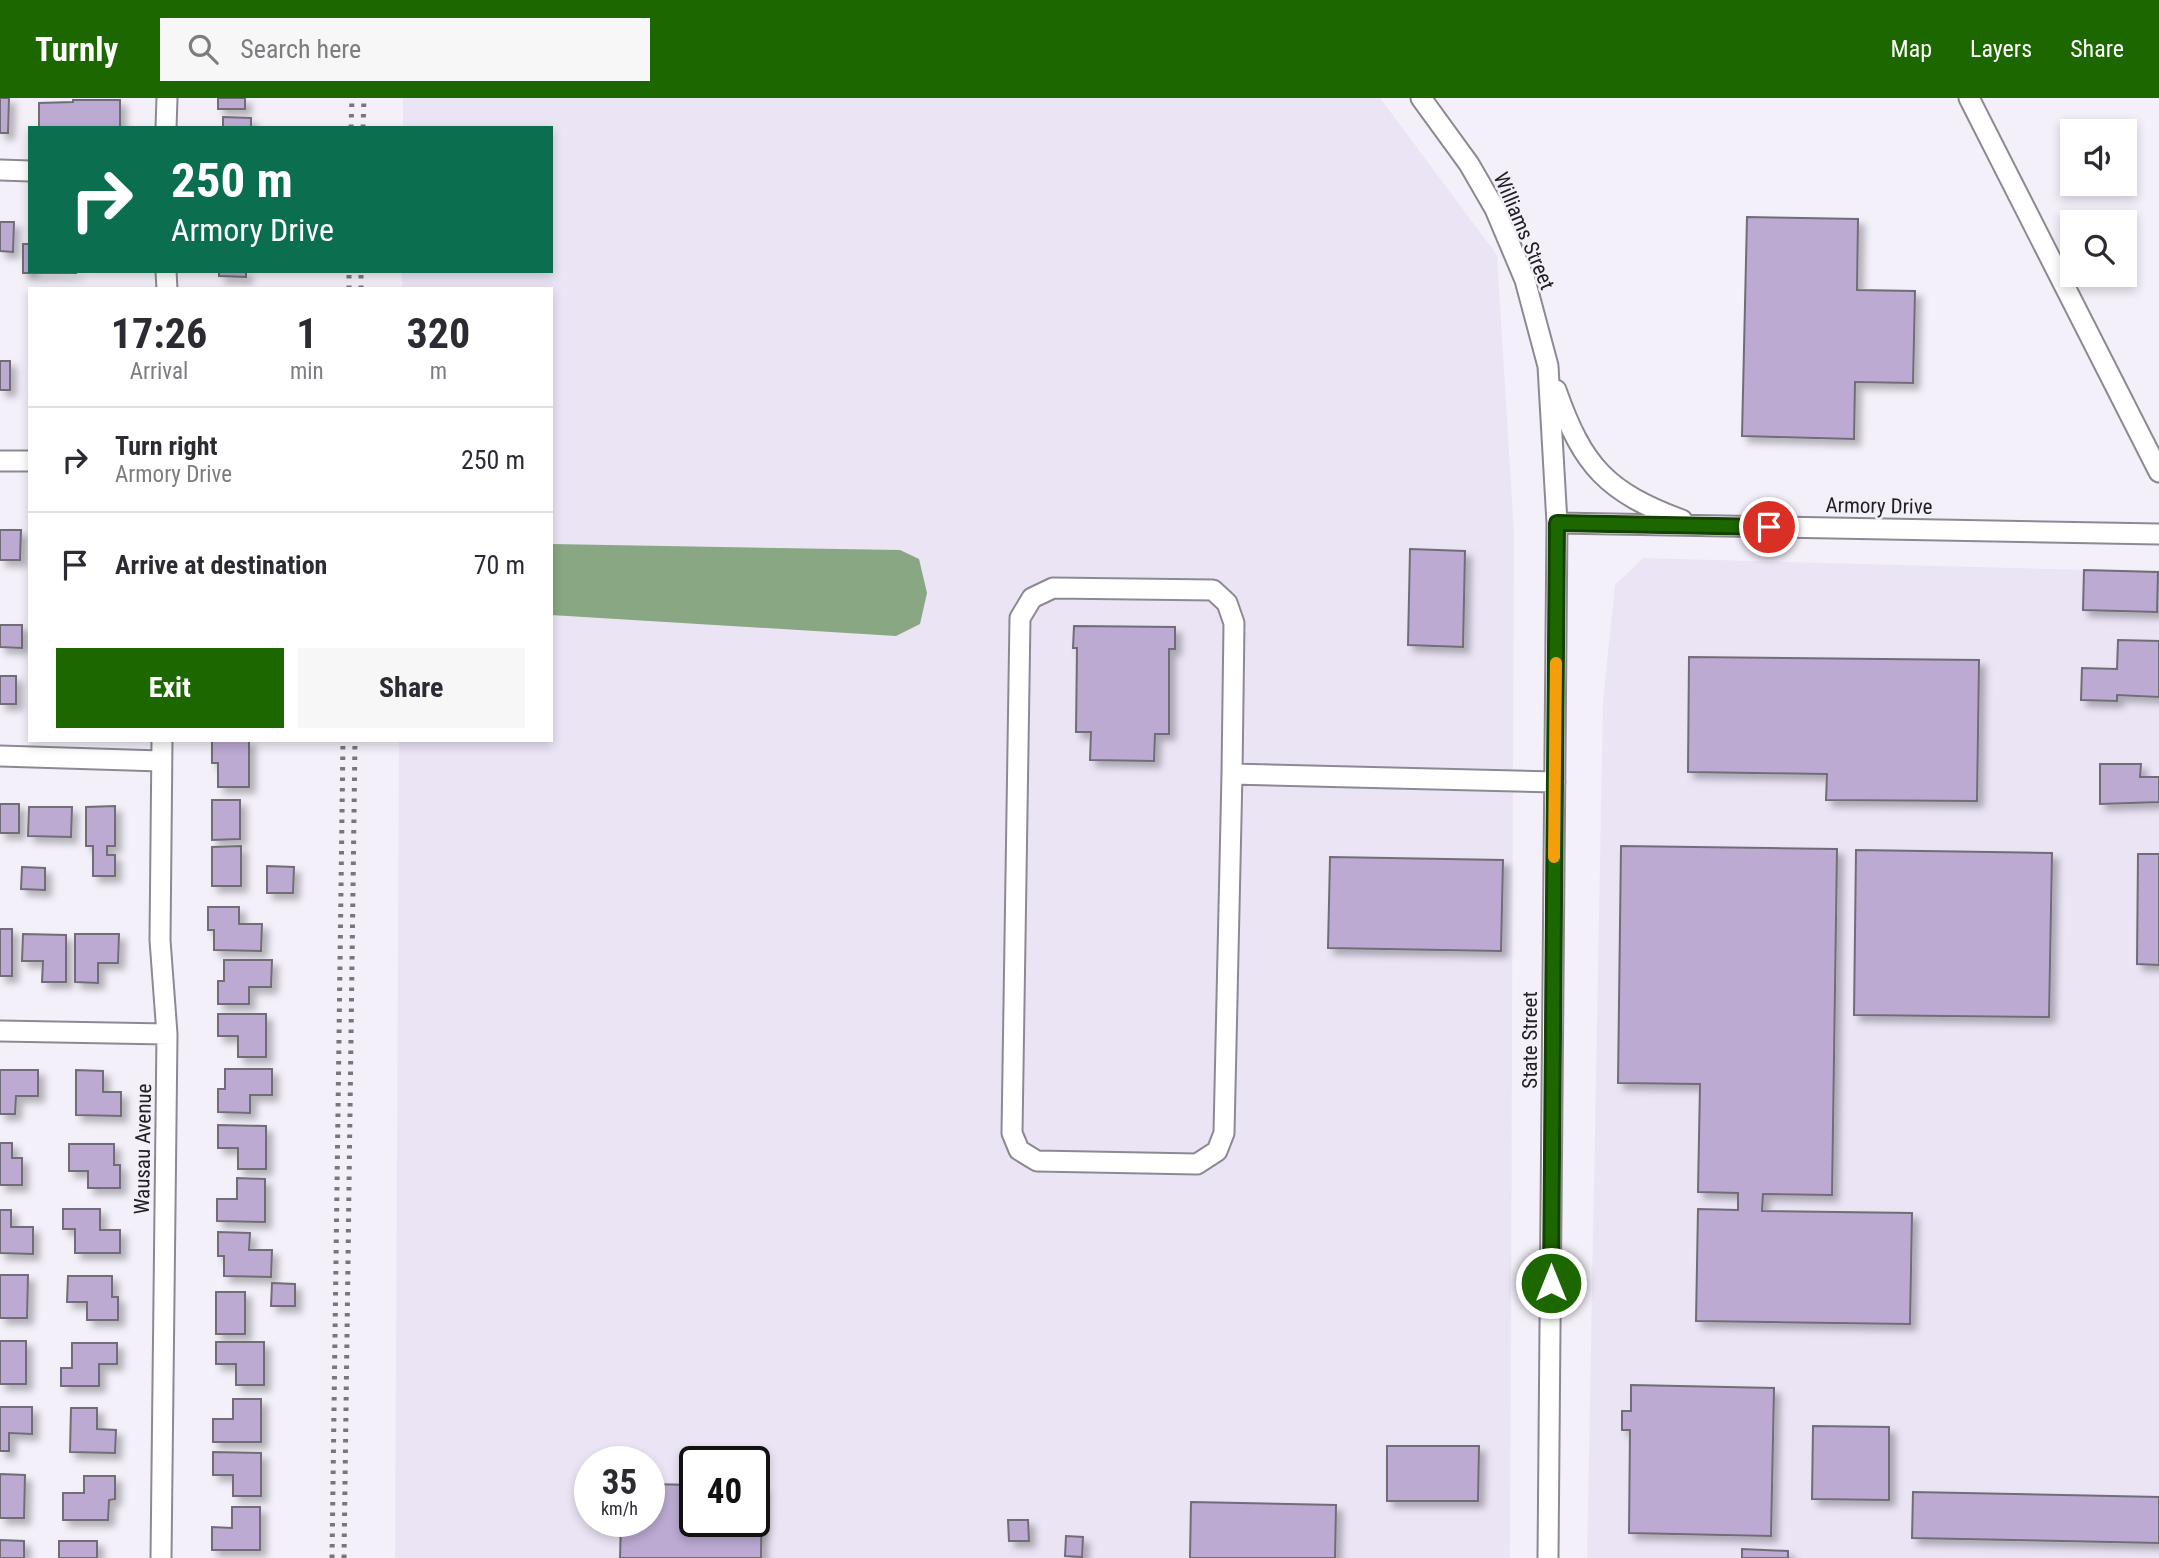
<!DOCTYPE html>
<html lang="en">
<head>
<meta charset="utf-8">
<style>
	:root { --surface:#fff; --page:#f7f7f7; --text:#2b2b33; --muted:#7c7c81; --line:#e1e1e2; --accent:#1d6700 }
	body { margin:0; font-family:"Roboto Condensed",sans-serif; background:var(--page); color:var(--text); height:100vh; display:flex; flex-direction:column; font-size:26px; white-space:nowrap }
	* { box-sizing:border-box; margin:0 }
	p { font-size:23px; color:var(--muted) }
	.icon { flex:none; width:38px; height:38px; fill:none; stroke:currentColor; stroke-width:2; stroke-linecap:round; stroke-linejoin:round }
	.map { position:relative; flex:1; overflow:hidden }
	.details { position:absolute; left:28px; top:189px; width:525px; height:455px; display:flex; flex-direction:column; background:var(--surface); border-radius:0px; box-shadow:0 4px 10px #0003 }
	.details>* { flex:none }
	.hud { position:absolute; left:28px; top:28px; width:525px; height:147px; border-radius:0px; box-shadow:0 4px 10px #0003; background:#0b6e4f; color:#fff; overflow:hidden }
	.controls { position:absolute; left:2060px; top:21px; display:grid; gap:14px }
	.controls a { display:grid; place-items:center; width:77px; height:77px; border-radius:0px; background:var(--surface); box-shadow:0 4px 10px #0003; font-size:35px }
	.speed { position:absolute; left:574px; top:1348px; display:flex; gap:14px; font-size:35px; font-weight:700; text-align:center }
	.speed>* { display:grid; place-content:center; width:91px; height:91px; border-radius:50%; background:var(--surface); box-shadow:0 4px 10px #0003; line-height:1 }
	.speed small { font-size:18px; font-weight:400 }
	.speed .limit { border:4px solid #111; border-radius:10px; background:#fff; color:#111 }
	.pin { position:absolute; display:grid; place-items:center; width:60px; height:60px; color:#fff; margin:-30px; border:4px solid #fff; border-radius:50%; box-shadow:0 2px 7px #0007 }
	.me { position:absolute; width:77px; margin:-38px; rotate:0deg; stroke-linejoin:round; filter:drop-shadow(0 0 5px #0008) }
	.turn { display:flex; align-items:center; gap:24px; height:147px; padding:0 28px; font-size:32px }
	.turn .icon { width:91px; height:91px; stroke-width:2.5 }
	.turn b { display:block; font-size:49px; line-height:60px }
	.eta { display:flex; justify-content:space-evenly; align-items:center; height:119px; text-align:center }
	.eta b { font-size:42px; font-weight:700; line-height:49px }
	.action { display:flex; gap:14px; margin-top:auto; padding:14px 28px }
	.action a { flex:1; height:80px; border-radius:0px; background:var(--accent); color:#fff; font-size:28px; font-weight:700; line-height:80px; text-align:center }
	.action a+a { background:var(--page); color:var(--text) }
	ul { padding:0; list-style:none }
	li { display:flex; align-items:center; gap:21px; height:105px; padding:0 28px; border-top:2px solid var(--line) }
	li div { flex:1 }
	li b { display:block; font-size:26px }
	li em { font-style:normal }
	header { display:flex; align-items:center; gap:42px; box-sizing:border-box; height:98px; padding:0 35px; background:var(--accent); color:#fff }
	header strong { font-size:33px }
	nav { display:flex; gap:38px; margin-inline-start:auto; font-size:24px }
	.search { width:490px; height:63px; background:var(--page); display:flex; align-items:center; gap:18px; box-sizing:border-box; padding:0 24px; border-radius:0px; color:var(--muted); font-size:26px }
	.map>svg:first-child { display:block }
</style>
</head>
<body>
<header>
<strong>Turnly</strong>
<div class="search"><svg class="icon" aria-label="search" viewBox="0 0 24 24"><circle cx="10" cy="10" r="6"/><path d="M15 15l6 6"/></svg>Search here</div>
<nav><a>Map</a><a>Layers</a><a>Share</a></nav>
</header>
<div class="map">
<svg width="2159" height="1460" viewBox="0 0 2159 1460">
	<defs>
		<filter id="shadow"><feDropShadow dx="6" dy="6" stdDeviation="3.5" flood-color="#0004"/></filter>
	</defs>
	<rect width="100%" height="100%" fill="#f4f0fa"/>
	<path fill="#ebe4f5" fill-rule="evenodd" d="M403 0H1380L1497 157 1514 435 1510 1460H395L399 642H551V191H402V173H551V30H403ZM590 1363H649V1423H590ZM695 1363H754V1423H695Z
		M1643 460 2159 474V1460H1587L1603 603 1615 487Z"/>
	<path fill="#89a782" d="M551 446 900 452 919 461 927 495 920 526 896 538 551 517Z"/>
	<path fill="#bcaad3" stroke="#716d76" stroke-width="2" filter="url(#shadow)" d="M0 0H9L8 35H0Z
		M218 0H245V11H218Z
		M73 2H120V30H39V5L73 4Z
		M223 19 251 20V30H223Z
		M1747 119 1858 121 1857 192 1915 193 1913 285 1855 284 1854 341 1742 338Z
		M0 124H14L13 154 0 153Z
		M23 146H30V173L77 175H23Z
		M219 173H246V179L219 178Z
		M0 263H10V292H0Z
		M0 432H21L20 462H0Z
		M1410 451 1465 453 1463 549 1408 547Z
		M2084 472 2158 474 2157 514 2083 512Z
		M0 527H22V550L0 549Z
		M1074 528 1175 529V551H1169V636H1155L1154 663 1090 662 1091 634H1076L1077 550H1073Z
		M2118 542 2159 543V599L2117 597V603L2081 602 2082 570 2117 571Z
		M1689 559 1979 562 1977 703 1826 702 1827 676 1688 674Z
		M0 578H16V606H0Z
		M212 642H249V689H218V665H212Z
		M2100 666H2141L2140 679H2159V704L2100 706Z
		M212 702H240V741L212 742Z
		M0 706H19V735H0Z
		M115 708V748H107V757H115V778H93V748H86V709Z
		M29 709H72L71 739 28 738Z
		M241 748V788H212V749Z
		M1621 748 1837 751 1832 1097 1763 1096 1762 1113 1912 1115 1910 1226 1696 1223 1698 1111 1738 1112V1095L1698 1094 1700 986 1618 985Z
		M1856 752 2052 755 2049 919 1854 917Z
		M2138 756H2159V867L2137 866Z
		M1330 759 1503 762 1501 853 1328 850Z
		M267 768 294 769 293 795H267Z
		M22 769 45 770V792L21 791Z
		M208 809H239V826H262L261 853 214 852V832H208Z
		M0 831H12V878H0Z
		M23 836 66 837V884H42L43 863H22Z
		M75 836H119L118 865H98V885L75 884Z
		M224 862H272L271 889H249V906H218V883H224Z
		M218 916H266V959H238V938H218Z
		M225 971H272V997H250V1015L218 1014V991H225Z
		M0 972H38V998H16L15 1016H0Z
		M76 972 103 973V994H121V1018L76 1017Z
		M218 1027 266 1028V1071H238V1050H218Z
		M0 1045H12V1060H22V1087H0Z
		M69 1046H114V1067H120V1090H88V1073H69Z
		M237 1080 265 1081V1124L217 1123V1101H237Z
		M63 1111H100V1132H120V1155H75V1131H63Z
		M0 1112H11V1129H33V1156L0 1155Z
		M218 1134 250 1135 249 1152H272L271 1179 224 1178V1158H218Z
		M0 1177H28L27 1220H0Z
		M68 1178H112V1199H118V1222H87V1204H67Z
		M272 1185 295 1186V1208H271Z
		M216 1194H245V1236H216Z
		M0 1243H26V1286H0Z
		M216 1244H264V1287H236V1266H216Z
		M72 1245H117V1266H99V1288H61V1270H72Z
		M1631 1287 1774 1290 1771 1438 1629 1435 1630 1332H1622V1313H1631Z
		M233 1301H261V1344H213V1321H233Z
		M0 1309H32V1336L9 1335V1353H0Z
		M71 1310H97V1331L116 1332 115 1355 70 1354Z
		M1813 1328 1889 1329V1402L1812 1401Z
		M1387 1348H1479L1478 1403H1387Z
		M213 1354 261 1355V1398H233V1377H213Z
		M0 1376 25 1377 24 1420H0Z
		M84 1378H115V1401L109 1402 108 1422H63V1395H84Z
		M649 1386 695 1387V1423H754V1389H762L761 1460H620L621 1423H649Z
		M1913 1394 2159 1399V1445L1912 1440Z
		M1191 1404 1336 1407 1335 1460H1190Z
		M232 1409H260V1452H212V1429L232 1430Z
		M1008 1422H1028L1029 1443H1009Z
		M1066 1438 1083 1439 1082 1459 1065 1458Z
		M0 1442 24 1443V1460H0Z
		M59 1443H97V1460H59Z
		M1742 1451 1788 1453V1460H1742Z"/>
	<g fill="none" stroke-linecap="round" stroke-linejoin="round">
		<g stroke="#8d8993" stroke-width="23">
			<path id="minor" d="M1421 0 1469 66 1495 111 1525 182 1548 268 1557 425 1548 1460
				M1969 0 2159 374
				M166 30 167 0
				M0 72 30 73
				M166 173 167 191
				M1556 292C1583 369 1607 394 1682 422
				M0 363H30
				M1557 425 2159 436
				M0 658 161 663
				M1232 676 1224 1035 1217 1053 1197 1066 1037 1063 1019 1052 1012 1035 1020 520 1032 500 1053 490 1213 492 1227 505 1234 525 1232 676 1555 684
				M0 933 167 936
				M161 1460 167 936 160 842 162 642"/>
		</g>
		<use href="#minor" stroke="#fff" stroke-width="19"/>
		<path stroke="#78757b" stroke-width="5" stroke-dasharray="3.5 7" stroke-linecap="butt" d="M351 30 352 0
			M363 30 364 0
			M349 191V173
			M361 191V173
			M332 1460 343 642
			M344 1460 355 642"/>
	</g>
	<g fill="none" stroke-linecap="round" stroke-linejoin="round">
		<g stroke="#134300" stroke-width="18">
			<path id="route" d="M1551 1185 1557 425 1769 429"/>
		</g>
		<use href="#route" stroke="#1d6700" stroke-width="12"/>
		<path stroke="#f59e0b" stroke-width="12" d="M1554 759 1556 565"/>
	</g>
	<g text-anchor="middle" stroke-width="5" stroke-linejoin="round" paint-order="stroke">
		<g font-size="21" fill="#212023" stroke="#f4f0fa">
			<text transform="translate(1524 133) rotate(67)" y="7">Williams Street</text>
			<text transform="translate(1879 408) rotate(1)" y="7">Armory Drive</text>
			<text transform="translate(1530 942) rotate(-90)" y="7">State Street</text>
			<text transform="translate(143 1051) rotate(-89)" y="7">Wausau Avenue</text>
		</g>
	</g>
</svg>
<div class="controls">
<a><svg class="icon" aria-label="sound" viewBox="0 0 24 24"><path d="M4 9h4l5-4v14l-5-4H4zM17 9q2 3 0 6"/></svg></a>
<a><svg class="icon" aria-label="search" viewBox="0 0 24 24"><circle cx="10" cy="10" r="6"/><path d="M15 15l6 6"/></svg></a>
</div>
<div class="speed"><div>35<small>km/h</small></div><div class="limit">40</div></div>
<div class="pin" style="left:1769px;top:429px;background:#d93025"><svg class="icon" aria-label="arrive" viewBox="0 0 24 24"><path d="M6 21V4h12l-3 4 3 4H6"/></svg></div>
<svg class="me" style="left:1551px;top:1185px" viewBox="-20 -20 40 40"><circle r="17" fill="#1d6700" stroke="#fff" stroke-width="3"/><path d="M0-11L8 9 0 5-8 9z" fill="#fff"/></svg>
<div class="hud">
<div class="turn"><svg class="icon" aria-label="right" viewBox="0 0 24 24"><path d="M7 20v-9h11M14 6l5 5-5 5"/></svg><div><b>250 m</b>Armory Drive</div></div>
</div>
<section class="details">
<div class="eta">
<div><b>17:26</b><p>Arrival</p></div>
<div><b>1</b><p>min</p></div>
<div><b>320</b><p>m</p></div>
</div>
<ul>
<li><svg class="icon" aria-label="right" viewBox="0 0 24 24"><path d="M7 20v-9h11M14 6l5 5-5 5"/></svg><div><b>Turn right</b><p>Armory Drive</p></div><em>250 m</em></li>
<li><svg class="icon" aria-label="arrive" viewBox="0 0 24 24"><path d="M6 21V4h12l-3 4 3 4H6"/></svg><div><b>Arrive at destination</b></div><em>70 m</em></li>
</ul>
<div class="action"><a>Exit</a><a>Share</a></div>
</section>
</div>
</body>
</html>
